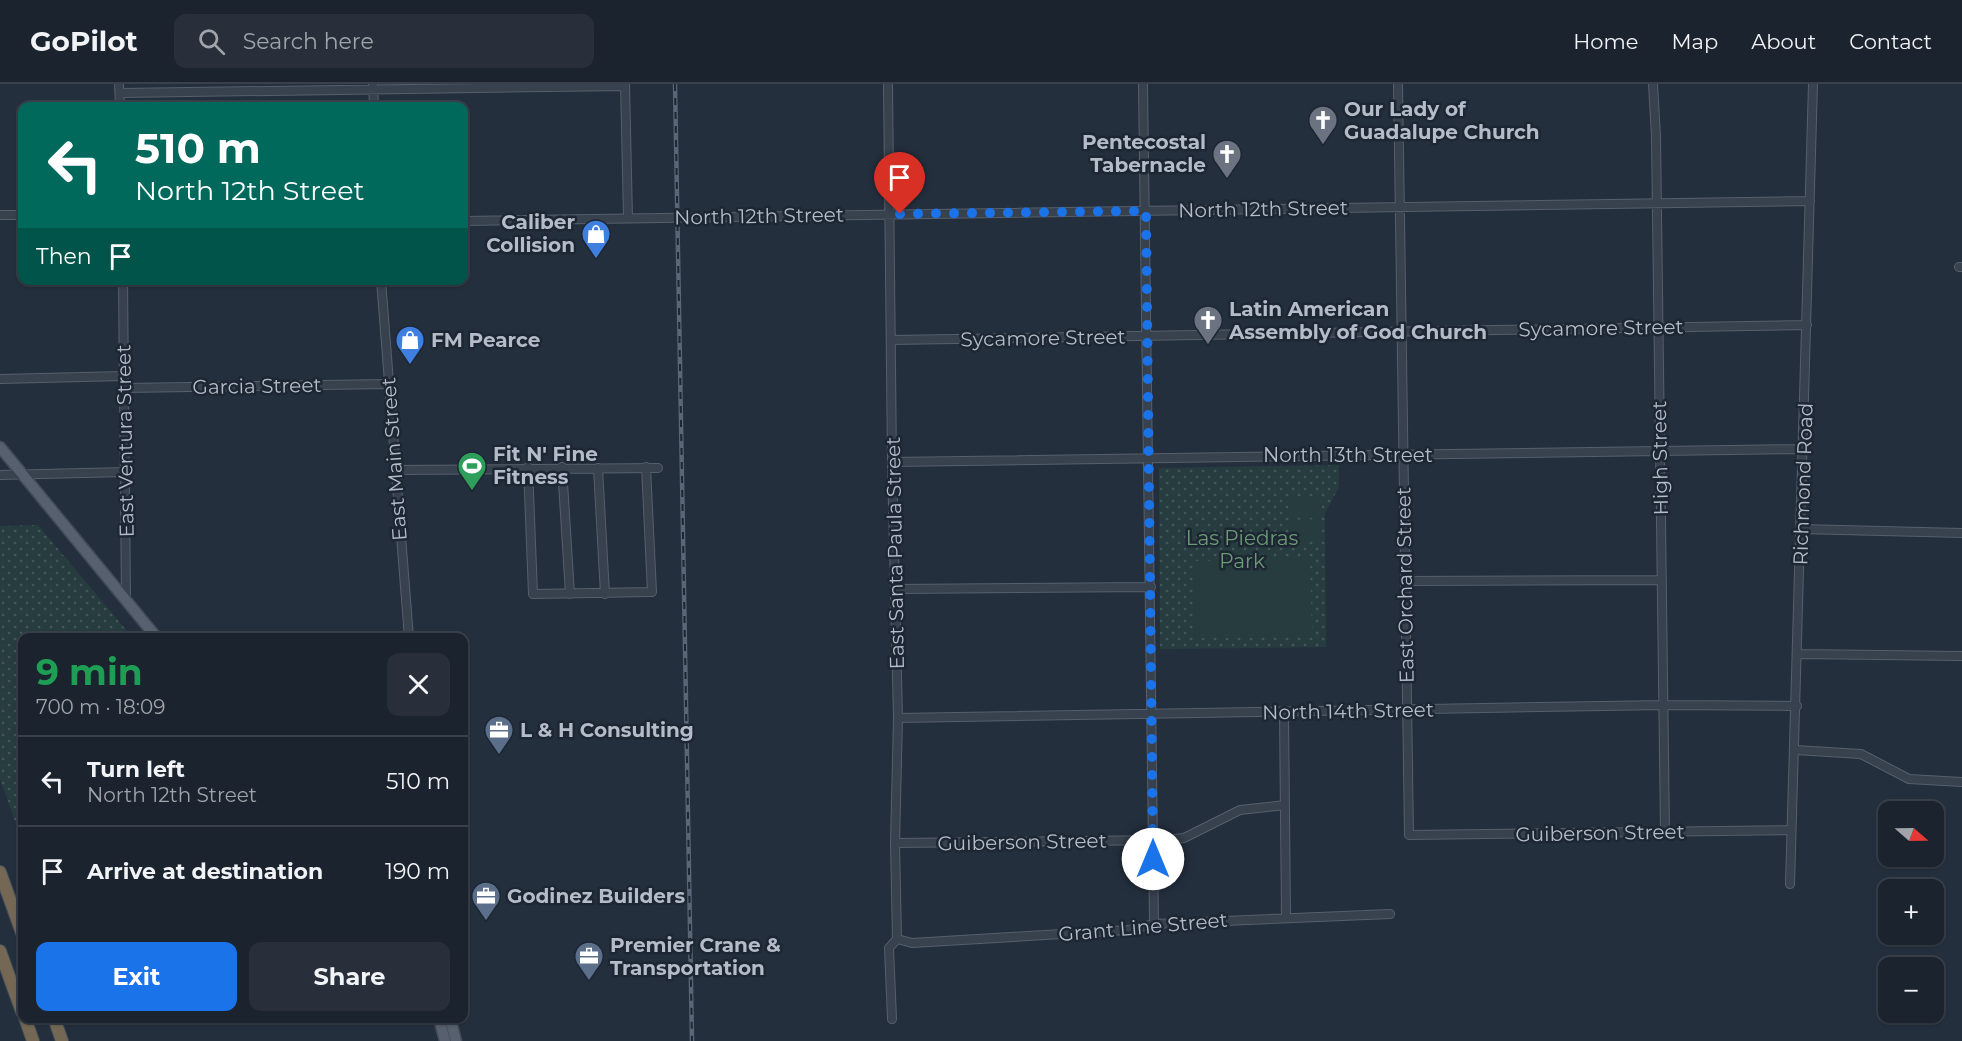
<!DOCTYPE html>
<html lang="en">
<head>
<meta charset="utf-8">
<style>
	:root { --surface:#1b232e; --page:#282f3a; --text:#f1f3f6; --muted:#a0a4aa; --line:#39404a; --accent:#1a73e8 }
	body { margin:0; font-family:Montserrat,sans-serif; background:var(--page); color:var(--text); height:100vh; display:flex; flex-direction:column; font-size:22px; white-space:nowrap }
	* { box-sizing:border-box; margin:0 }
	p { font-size:20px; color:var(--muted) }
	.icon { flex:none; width:33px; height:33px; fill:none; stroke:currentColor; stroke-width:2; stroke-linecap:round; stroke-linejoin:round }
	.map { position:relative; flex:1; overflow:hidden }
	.drawer { position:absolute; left:18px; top:549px; width:450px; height:390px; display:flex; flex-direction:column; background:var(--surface); border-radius:12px; box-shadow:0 2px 4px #0004,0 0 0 2px var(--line) }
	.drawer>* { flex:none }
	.top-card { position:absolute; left:18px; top:18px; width:450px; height:183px; border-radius:12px; box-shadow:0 2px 4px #0004,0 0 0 2px var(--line); background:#00695c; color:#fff; overflow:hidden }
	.needle { width:39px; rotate:110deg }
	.tools { position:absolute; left:1878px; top:717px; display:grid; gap:12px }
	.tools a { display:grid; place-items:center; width:66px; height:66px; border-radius:12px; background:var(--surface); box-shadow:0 2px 4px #0004,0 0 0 2px var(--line); font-size:30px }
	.pin { position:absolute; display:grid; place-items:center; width:51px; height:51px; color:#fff; margin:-62px -26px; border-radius:50% 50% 50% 0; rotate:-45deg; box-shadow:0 0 6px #0007 }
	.pin .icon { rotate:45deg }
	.me { position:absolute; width:66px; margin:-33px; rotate:0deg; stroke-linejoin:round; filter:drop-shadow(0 0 4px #0008) }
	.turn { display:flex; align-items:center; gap:21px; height:126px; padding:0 18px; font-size:27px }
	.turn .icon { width:78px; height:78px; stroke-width:2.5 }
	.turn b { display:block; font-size:42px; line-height:51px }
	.then { display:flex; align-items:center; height:57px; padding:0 18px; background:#0003; gap:12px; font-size:22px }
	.round { display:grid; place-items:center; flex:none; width:63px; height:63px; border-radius:12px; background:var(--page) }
	.overview { display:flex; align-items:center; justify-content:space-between; height:102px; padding:0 18px }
	h1 { font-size:36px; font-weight:700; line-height:45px; color:#1e9e55 }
	.action { display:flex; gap:12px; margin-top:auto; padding:12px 18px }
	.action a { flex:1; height:69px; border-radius:12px; background:var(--accent); color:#fff; font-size:24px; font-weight:700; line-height:69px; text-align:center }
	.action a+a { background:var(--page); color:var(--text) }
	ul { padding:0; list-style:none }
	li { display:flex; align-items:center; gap:18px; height:90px; padding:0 18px; border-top:2px solid var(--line) }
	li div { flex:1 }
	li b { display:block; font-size:22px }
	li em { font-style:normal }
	header { display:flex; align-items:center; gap:36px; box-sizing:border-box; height:84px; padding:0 30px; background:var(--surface); border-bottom:2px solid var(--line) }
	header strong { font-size:28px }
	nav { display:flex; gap:33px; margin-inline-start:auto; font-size:21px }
	.search { width:420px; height:54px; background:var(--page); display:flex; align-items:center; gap:15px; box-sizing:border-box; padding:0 21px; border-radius:12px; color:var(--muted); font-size:22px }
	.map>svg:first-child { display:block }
</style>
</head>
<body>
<header>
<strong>GoPilot</strong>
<div class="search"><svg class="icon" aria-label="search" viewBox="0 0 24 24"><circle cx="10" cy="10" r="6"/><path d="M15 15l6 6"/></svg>Search here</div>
<nav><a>Home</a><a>Map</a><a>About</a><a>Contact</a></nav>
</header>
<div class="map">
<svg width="1962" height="957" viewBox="0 0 1962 957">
	<defs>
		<pattern id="park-dots" width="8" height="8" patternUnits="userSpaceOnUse" patternTransform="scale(1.5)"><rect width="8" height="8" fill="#263c3f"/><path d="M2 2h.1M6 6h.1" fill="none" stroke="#435659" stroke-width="1.8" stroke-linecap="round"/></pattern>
	</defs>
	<rect width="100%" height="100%" fill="#242f3e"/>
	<path fill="url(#park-dots)" d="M1339 381V403L1325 429 1326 563 1160 565 1159 384Z
		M38 441 132 553 22 554V757L0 695V442Z"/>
	<path fill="#263c3f" d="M1321 412V432H1288V413Z
		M1321 435V455H1288V436Z
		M1310 475 1312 552 1195 554 1194 477Z"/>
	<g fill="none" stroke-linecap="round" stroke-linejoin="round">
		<g stroke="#565f6c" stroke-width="10">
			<path id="minor" d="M119 0 120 22
				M373 0 374 22
				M625 0 628 134
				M888 0 892 378 898 634 895 759 897 855 889 864 892 935
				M1143 0 1154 840
				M1398 0 1409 751 1791 746
				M1653 0 1656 52 1665 748
				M120 9 625 2
				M0 131H22
				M464 137 1810 117
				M1959 183H1962
				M123 196 126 517
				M381 196 409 554
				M891 256 1807 241
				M0 295 124 292
				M125 304 389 300
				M892 378 1803 365
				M528 383 533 510 652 508 646 383
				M562 383 570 510
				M598 384 605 510
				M396 386 658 384
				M0 391 126 388
				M1801 445 1962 449
				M1405 497 1662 496
				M895 505 1151 503
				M1798 570 1962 572
				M1284 628 1286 833
				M898 634 1663 621 1797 622
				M1795 666 1861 670 1909 695 1962 698
				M895 759 1165 756 1184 754 1240 726 1285 721
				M1790 800 1813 0
				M897 855 912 859 1128 846 1154 840 1390 830"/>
		</g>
		<g stroke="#414a57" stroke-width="13">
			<path id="major" d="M0 363 157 554
				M439 934 445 957
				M450 934 456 957"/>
		</g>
		<g stroke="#434c59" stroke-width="14">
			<path id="highway" d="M0 788 22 849
				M0 867 22 928
				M25 934 33 957
				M54 934 62 957"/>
		</g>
		<use href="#minor" stroke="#38414e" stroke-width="8"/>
		<use href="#major" stroke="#56606e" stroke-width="10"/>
		<use href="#highway" stroke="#746855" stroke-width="12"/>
		<g stroke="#5a6575" stroke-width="4.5">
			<path id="rail" d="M675 0 692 957"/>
		</g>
		<use href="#rail" stroke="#1d2633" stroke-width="2" stroke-dasharray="7" stroke-linecap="butt"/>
	</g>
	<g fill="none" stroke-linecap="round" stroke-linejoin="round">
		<path stroke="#1a73e8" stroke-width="10" stroke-dasharray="0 18" d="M900 130 1146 127 1153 775"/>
	</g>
	<defs>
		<g id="church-pin" transform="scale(1.5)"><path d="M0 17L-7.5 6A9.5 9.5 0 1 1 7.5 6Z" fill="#6b7280" stroke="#1d2633"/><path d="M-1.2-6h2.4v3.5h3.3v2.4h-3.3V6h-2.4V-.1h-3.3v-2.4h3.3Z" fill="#fff"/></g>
		<g id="shop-pin" transform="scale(1.5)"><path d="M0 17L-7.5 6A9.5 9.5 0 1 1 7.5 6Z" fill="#3f7fe0" stroke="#1d2633"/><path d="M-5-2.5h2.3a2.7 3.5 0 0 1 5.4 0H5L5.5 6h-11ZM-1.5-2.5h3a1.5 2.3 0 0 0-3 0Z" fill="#fff"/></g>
		<g id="stadium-pin" transform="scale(1.5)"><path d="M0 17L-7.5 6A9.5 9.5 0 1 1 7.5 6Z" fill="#2e9e5b" stroke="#1d2633"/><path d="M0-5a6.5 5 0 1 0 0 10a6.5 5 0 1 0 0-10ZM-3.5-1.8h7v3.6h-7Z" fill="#fff"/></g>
		<g id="office-pin" transform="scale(1.5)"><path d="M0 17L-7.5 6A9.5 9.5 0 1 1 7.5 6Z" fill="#5c6f8a" stroke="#1d2633"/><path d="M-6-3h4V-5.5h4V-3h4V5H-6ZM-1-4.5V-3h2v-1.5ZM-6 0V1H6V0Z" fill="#fff"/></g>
	</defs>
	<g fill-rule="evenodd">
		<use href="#church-pin" x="1323" y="36"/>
		<use href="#church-pin" x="1227" y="70"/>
		<use href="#shop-pin" x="596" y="150"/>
		<use href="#church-pin" x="1208" y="236"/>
		<use href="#shop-pin" x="410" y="256"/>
		<use href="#stadium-pin" x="472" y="382"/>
		<use href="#office-pin" x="499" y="646"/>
		<use href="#office-pin" x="486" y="812"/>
		<use href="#office-pin" x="589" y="872"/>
	</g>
	<g text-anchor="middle" stroke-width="5" stroke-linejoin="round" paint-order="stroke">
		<g font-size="20" font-weight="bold" fill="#b4bcc9" stroke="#1d2633" text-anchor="start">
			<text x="1344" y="32">Our Lady of<tspan x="1344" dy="23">Guadalupe Church</tspan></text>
			<text x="1206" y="65" text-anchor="end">Pentecostal<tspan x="1206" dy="23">Tabernacle</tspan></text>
			<text x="575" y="145" text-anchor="end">Caliber<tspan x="575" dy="23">Collision</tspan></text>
			<text x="1229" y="232">Latin American<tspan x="1229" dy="23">Assembly of God Church</tspan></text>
			<text x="431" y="263">FM Pearce</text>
			<text x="493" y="377">Fit N' Fine<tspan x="493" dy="23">Fitness</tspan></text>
			<text x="520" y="653">L &amp; H Consulting</text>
			<text x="507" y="819">Godinez Builders</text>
			<text x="610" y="868">Premier Crane &amp;<tspan x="610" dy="23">Transportation</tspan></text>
		</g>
		<g font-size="20" fill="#b4bcc9" stroke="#1d2633">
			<text transform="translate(1263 125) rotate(-1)" y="7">North 12th Street</text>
			<text transform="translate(759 132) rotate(-1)" y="7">North 12th Street</text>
			<text transform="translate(1601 244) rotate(-1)" y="7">Sycamore Street</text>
			<text transform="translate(1043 254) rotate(-1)" y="7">Sycamore Street</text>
			<text transform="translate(257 302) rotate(-1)" y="7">Garcia Street</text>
			<text transform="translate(125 357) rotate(-91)" y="7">East Ventura Street</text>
			<text x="1348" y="378">North 13th Street</text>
			<text transform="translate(1660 374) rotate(-91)" y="7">High Street</text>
			<text transform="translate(394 375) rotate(-94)" y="7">East Main Street</text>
			<text transform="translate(1803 400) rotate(-88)" y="7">Richmond Road</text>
			<text transform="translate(895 469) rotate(-91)" y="7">East Santa Paula Street</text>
			<text transform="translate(1405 501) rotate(-91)" y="7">East Orchard Street</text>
			<text transform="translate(1348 627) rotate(-1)" y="7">North 14th Street</text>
			<text transform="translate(1600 749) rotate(-1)" y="7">Guiberson Street</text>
			<text transform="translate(1022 758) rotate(-1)" y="7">Guiberson Street</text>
			<text transform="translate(1143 843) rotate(-5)" y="7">Grant Line Street</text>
		</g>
		<g font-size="20" fill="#6b9a76" stroke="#1d2633">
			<text x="1242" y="461">Las Piedras<tspan x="1242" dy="23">Park</tspan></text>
		</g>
	</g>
</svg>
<div class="tools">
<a><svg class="needle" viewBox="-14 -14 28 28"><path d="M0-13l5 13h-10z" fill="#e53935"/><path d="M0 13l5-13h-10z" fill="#a0a4aa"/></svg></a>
<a>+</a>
<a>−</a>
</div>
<div class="pin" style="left:900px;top:130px;background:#d93025"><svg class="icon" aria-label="arrive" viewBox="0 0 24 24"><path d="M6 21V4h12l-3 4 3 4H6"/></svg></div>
<svg class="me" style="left:1153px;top:775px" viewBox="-20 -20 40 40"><circle r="19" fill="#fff"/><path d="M0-13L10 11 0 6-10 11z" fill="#1a73e8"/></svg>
<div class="top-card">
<div class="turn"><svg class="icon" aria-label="left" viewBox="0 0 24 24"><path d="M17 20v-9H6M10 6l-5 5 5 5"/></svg><div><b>510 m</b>North 12th Street</div></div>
<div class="then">Then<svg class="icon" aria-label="arrive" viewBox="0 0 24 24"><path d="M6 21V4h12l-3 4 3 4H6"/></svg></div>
</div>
<section class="drawer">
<div class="overview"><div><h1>9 min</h1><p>700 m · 18:09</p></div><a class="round"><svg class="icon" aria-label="close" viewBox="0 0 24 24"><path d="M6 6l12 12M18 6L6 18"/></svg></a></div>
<ul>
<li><svg class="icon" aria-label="left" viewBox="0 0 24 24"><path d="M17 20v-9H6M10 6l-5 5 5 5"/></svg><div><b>Turn left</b><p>North 12th Street</p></div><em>510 m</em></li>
<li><svg class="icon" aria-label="arrive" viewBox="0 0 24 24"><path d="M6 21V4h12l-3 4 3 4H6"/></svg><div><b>Arrive at destination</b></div><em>190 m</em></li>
</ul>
<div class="action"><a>Exit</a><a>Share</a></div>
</section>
</div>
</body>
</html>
